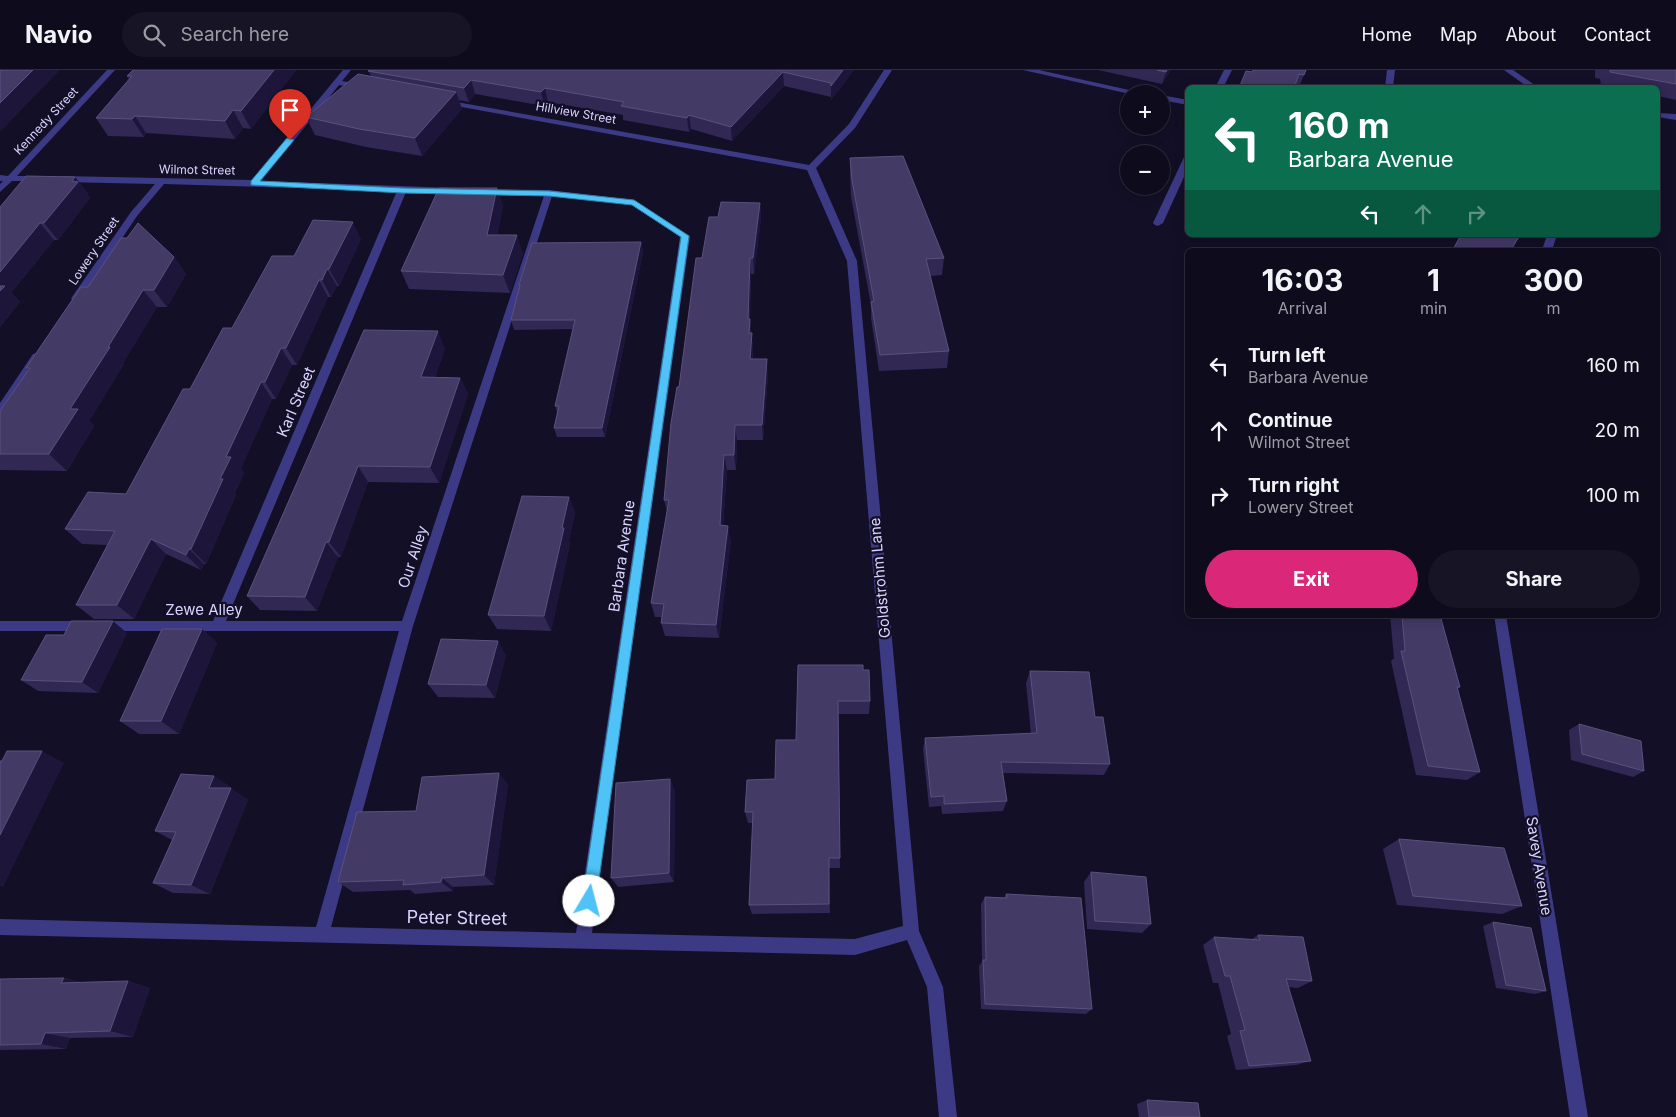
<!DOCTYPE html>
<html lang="en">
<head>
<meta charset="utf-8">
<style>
	:root { --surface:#0e0b1c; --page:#171425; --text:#f1f3f6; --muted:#9b9ba3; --line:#2e2b3b; --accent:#db2777 }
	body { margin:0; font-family:Inter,sans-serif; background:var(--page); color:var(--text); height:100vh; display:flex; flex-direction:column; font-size:19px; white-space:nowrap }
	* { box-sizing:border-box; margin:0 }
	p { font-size:16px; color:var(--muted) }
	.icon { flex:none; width:28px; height:28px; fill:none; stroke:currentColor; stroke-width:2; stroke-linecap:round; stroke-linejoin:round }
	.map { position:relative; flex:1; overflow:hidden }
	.side { position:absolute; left:1185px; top:178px; width:475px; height:370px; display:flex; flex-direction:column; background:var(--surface); border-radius:8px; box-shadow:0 2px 12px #0003,0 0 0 1px var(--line) }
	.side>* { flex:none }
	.top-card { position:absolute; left:1185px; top:15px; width:475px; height:152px; border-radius:8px; box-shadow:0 2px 12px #0003,0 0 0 1px var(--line); background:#0b6e4f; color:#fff; overflow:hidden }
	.buttons { position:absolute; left:1120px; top:15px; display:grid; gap:10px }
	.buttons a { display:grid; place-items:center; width:50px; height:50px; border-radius:50%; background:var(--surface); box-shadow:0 2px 12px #0003,0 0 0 1px var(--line); font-size:25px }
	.pin { position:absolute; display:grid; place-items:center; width:42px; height:42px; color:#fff; margin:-51px -21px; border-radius:50% 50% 50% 0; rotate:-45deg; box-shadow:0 0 5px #0007 }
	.pin .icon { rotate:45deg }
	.me { position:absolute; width:55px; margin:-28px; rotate:8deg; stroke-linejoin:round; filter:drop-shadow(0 0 4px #0008) }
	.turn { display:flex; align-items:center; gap:18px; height:105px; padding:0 20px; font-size:22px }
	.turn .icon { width:65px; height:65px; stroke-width:2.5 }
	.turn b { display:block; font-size:35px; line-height:42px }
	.lanes { display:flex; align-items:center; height:48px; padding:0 20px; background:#0003; justify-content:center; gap:25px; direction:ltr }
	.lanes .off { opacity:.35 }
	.eta { display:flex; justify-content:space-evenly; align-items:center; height:85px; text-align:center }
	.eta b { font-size:30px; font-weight:700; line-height:35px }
	.button { display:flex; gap:10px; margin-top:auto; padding:10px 20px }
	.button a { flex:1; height:58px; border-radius:30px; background:var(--accent); color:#fff; font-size:20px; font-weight:700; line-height:58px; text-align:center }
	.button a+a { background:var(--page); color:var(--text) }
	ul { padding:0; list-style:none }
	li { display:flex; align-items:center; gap:15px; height:65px; padding:0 20px }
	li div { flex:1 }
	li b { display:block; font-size:19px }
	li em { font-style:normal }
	header { display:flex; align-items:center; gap:30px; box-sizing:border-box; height:70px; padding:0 25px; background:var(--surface); border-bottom:1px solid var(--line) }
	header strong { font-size:24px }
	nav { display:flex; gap:28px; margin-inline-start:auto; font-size:18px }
	.search { width:350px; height:45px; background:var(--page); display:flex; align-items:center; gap:12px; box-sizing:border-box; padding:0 18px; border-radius:28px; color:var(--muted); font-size:19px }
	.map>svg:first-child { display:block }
</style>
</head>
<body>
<header>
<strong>Navio</strong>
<div class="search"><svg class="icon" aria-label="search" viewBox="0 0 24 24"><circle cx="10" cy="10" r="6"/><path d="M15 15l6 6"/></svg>Search here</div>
<nav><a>Home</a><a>Map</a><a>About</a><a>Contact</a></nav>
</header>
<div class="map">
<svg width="1676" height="1047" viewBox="0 0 1676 1047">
	<rect width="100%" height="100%" fill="#130f26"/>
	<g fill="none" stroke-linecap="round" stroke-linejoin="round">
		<path fill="#3d3a85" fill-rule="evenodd" d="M107 0H115L17 106H40L44 109 43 111H12L0 122V114L3 111H0V105L8 106Z
			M343 0H351L342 11 364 15V19L339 15 261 111 455 118 459 121 455 124 406 122 226 551H402L544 126 482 125 477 122 482 119 549 120 634 130 690 166 592 863 855 869 903 856 847 191 807 100 445 34 441 32 445 30 809 95 849 54 884 0H892L855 58 816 98 857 191 919 861 943 917 957 1047H939L927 917 907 870 855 885 0 865V849L316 857 399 561H0V551H213L397 121 164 114 137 146 80 231 76 232 71 229 72 227 131 142 155 114 62 112 58 109 62 106 252 110ZM552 126 632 135 680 167 576 863 331 857 413 556Z
			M1023 0H1039L1147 24H1130Z
			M1224 0H1232L1223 18H1215Z
			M1387 0H1395L1393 18H1385Z
			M1504 0H1513L1539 18H1529Z
			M1161 25 1188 30V35L1161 30Z
			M1658 43 1676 44V50L1658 47Z
			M1185 85H1188V98L1163 153 1158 156 1155 155 1153 153Z
			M1547 165H1557L1552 180H1542Z
			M37 283 42 287 41 290 4 344 0 345V333L33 284Z
			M1494 545H1506L1588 1047H1570Z"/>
	</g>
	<path fill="#312854" d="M133 0H296L251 59 243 58 235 69 146 63 144 67 108 66 96 48 129 9 127 6Z
		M368 0H854L831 30V27L784 16 732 71 691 59 689 62 623 50V45L548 32 544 36 475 24 469 32 459 30 462 39 422 86 366 77 315 65 306 47 371 6Z
		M1098 0H1171L1162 14Z
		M1306 0 1299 17 1252 2Z
		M1595 0H1676V30L1658 26V18H1612L1601 15 1600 9 1595 8Z
		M850 88 944 188 942 205 930 206 949 281 947 298 879 301 871 248V235L851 127 850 105Z
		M75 107 88 124H87L90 128 58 170H54L11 223 20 232 0 257V137Z
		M760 133 761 149 754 204H751L750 249 753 279V289L768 305 763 370H737L736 400H727L723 456 731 470 719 568 665 566 661 553 662 547H655L651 533 667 441 664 430 679 317 702 188 718 147Z
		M503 135 497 165 523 183 510 223 409 219 401 201Z
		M1460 165H1520L1511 180H1452Z
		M361 169 339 216H337L331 227H328L297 295H292L276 329H272L241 398 244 403 235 423 236 425 206 494H204L201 500 166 484 134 549H94L76 535 107 475 82 474 65 459 126 424 190 319 232 258 294 186Z
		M641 172 643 182 605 367H557L554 358 557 342 555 336 573 259 514 260 511 250 520 218 519 215Z
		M174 187 186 204 167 237H157L123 293 124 294 89 351 94 356 67 401 0 400V341L28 301 26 298 88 217Z
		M445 278 435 307 460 308 468 324 439 413 368 412 341 487H338L317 541 260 540 247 526Z
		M569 427 575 443 569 470 570 474 551 561 497 559 488 545Z
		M1390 545H1446L1441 549 1460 617 1458 619 1480 702 1467 710 1416 705 1391 591 1394 588Z
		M202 559 217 573 179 664H139L120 651Z
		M127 563 98 623 38 621 21 610Z
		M506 585 495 628 438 627 428 614Z
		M863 600 870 631 869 644H838L840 798H829L830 843 752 844 749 835 753 753H748L745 742 775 709Z
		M1030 601 1095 647 1110 694 1104 705 1003 703 1007 731 1003 741 942 744 941 736 929 737 923 679 925 668 1031 664 1026 613Z
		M1579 654 1644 701 1633 707 1571 690 1569 660Z
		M508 714 494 815 453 817V821L415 824 410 820 353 822 338 812 416 741Z
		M231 717 230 718 248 730 210 824 173 823 153 813 172 770 155 761Z
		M675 720 674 812 618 817 611 808Z
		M1399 769 1522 836 1502 844 1397 835 1383 779Z
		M1091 802 1151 854 1142 863 1087 859 1084 812Z
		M1006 824 1092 939 1086 944 981 939 979 896 982 892 981 834 985 827 1004 828Z
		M1493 852 1546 921 1535 924 1496 918 1483 856Z
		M1258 865 1312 911 1298 918 1288 917 1311 991 1296 995 1236 1000 1227 966 1231 964 1218 913H1213L1203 875 1214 867 1252 869Z
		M64 908 80 912 128 911 150 918 133 967 70 968 66 979 0 980V909Z
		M1147 1030 1200 1047H1139L1137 1034Z"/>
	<path fill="#1d163a" d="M33 0H60L0 62V33Z
		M274 0H296L251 59 241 41Z
		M843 0H854L831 30V16Z
		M1167 0H1171L1162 14 1166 2Z
		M783 2 784 16 732 71 731 57Z
		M471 10 475 24 469 32 464 18Z
		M545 18 548 32 544 36 541 22Z
		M456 22 462 39 422 86 415 68Z
		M233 40 243 58 235 69 225 51Z
		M689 45 691 59 689 62 687 48Z
		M135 46 146 63 144 67 132 49Z
		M75 107 88 124H87L90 128 58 170 44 153Z
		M497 118 503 135 493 183 487 165Z
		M760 133 761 149 754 204 753 188Z
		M353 152 361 169 339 216 329 199Z
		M40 153 54 170 11 223 20 232 0 257V202Z
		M517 165 523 183 510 223 503 205Z
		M641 172 643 182 605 367 602 358Z
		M174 187 186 204 167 237 154 220Z
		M750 188 751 204 749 258 750 249 753 279 752 305 750 289 751 279 748 249Z
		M327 199 337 216 331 227 322 210Z
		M319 210 328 227 297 295 286 278Z
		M143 220 157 237 123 293 124 294 89 351 94 356 67 401 49 384 70 339Z
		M438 261 445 278 429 323 421 307Z
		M281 278 292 295 276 329 265 312Z
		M767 289 768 305 763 370 762 355Z
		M460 308 468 324 439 413 430 397Z
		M261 312 272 329 241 398 244 403 235 423 236 425 206 494 191 479 220 409 226 387Z
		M735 355 737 370 736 400 734 385Z
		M724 385 727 400 722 470 720 455Z
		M358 396 368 412 341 487 329 472Z
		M569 427 575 443 569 470 570 474 551 561 544 546 562 458Z
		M728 456 731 470 719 568 716 555Z
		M151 469 166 484 134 549 117 535Z
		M326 472 338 487 317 541 305 527Z
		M189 479 204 494 201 500 186 485Z
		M113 551 127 563 98 623 82 612Z
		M202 559 217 573 179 664 161 651Z
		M498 571 506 585 495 628 486 615Z
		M42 681 64 693 3 817 0 816V765Z
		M499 703 508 714 494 815 484 805Z
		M214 706 231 717 226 729 209 718Z
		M670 709 675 720 674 812 669 803Z
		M231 718 248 730 210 824 191 815Z
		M442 808 453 817V821L441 812Z
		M64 908 87 914 61 913Z
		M128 911 150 918 133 967 110 961Z
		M45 963 70 968 66 979 41 974Z"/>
	<path fill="#433a66" stroke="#5a527e" d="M0 0H33L0 33Z
		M133 0H274L241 41 233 40 225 51 135 46 132 49 96 48 132 6H127Z
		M369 0H843L831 16V13L783 2 731 57 689 45 687 48 621 36 624 32 545 18 541 22 471 10 464 18 368 1Z
		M1157 0H1167L1166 2Z
		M1253 0H1306L1304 5 1299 4 1294 18H1239L1246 1 1252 2Z
		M1610 0H1676V14L1610 2Z
		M358 4 456 22 415 68 359 59 306 47Z
		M903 86 944 188 926 189 949 281 880 285 871 232 874 231 852 110 850 88Z
		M26 106 75 107 72 111 78 112 44 153H40L0 202V137Z
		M439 118H497L487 165H517L503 205 401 201Z
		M721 132 760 133 753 188H750L748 249H750L749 263H752L750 289H767L762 355H735L734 385H724L720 455 728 456 716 555 661 553 664 534 651 533 669 430H664L671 353 677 317H679L696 188H702L709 147H718Z
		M313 150 353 152 329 199H327L322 210H319L286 278H281L265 312H261L226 387H231L220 409H223L191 479H189L186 485 151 469 117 535H76L115 461 65 459 88 422 126 424 183 319H190L223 258H232L272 186H294Z
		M138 153 174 187 154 220H143L108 277H110L70 339H78L49 384H0V341L30 298H26L81 217H88L121 168H127Z
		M1461 165H1520L1511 180H1453Z
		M641 172 602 358H554L559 336H555L575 250H511L520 215H519L532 173Z
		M0 216H5L0 221Z
		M364 260 438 261 421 307 460 308 430 397 358 396 329 472H326L305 527 247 526Z
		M522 426 569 427 562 458H564L544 546 488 545Z
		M1402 545H1440L1460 617H1457L1480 702 1428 696 1401 581H1405Z
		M71 551H113L82 612 21 610 46 565H64Z
		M162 559H202L161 651H120Z
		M441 569 498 571 486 615 428 614Z
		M798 595H863V600H869L870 631H838L840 788H829V834L749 835 753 742H745L747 710 775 709 776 670H796Z
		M1030 601 1089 602 1095 647H1103L1110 694 1001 692 1007 731 944 734V726L931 727 925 668 1037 663Z
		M1579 654 1641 671 1644 701 1582 684Z
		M7 681H42L0 765V691H2Z
		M499 703 484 805 442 808 441 812 403 815 404 810 338 812 357 742 416 741 422 707Z
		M181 704 214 706 209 718H231L191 815 153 813 176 762 155 761Z
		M670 709 669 803 611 808 616 713Z
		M1399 769 1504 778 1522 836 1413 826Z
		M1091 802 1146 807 1151 854 1095 851Z
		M1006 824 1081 828 1092 939 985 934 983 890H986L985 827 1007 828Z
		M1493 852 1531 858 1546 921 1506 915Z
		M1258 865 1303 867 1312 911 1286 909 1311 991 1249 996 1240 961 1245 960 1230 906H1225L1214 867 1260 870Z
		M64 908 61 913 128 911 110 961 45 963 41 974 0 975V909Z
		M1147 1030 1198 1033 1200 1047H1149Z"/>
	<path fill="#4fc3f7" stroke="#337fa1" d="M287 68 294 70 260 111 402 118 549 121 634 130 689 166 596 831 594 836 589 838 584 836 582 831 681 167 632 135 549 126 402 123 251 115V111Z"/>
	<g text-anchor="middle" stroke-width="4.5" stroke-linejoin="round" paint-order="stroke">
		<g font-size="12" fill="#d9d4ff" stroke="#130f26">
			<text transform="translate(576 43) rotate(10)" y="4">Hillview Street</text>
			<text transform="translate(46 51) rotate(-47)" y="4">Kennedy Street</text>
			<text transform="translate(197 100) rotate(1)" y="4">Wilmot Street</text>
			<text transform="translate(94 181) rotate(-56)" y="4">Lowery Street</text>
		</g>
		<g font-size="15" fill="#d9d4ff" stroke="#130f26">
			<text transform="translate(296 332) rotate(-67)" y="5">Karl Street</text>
			<text transform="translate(622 486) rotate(-82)" y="5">Barbara Avenue</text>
			<text transform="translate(413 487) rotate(-72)" y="5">Our Alley</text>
			<text transform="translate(880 508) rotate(-95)" y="5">Goldstrohm Lane</text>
			<text x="204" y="545">Zewe Alley</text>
			<text transform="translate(1539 796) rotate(81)" y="5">Savey Avenue</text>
		</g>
		<g font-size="18" fill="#d9d4ff" stroke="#130f26">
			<text transform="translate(457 848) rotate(1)" y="6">Peter Street</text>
		</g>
	</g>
</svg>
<div class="buttons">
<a>+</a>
<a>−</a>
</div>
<div class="pin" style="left:290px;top:70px;background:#d93025"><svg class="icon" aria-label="arrive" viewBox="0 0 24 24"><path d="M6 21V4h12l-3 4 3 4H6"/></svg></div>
<svg class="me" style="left:589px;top:831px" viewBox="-20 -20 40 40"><circle r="19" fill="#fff"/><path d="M0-13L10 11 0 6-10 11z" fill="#4fc3f7"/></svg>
<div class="top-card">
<div class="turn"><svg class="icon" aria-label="left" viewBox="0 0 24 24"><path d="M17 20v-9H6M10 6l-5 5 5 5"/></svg><div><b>160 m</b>Barbara Avenue</div></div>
<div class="lanes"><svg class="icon" aria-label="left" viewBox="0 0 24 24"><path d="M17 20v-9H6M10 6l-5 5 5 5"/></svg><svg class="icon off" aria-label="ahead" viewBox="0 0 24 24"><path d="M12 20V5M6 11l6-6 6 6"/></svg><svg class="icon off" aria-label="right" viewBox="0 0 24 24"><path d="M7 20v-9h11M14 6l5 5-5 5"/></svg></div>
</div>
<section class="side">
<div class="eta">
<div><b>16:03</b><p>Arrival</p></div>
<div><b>1</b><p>min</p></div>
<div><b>300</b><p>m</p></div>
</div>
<ul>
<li><svg class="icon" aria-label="left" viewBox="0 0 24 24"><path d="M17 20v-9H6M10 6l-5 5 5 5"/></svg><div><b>Turn left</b><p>Barbara Avenue</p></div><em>160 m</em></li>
<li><svg class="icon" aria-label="ahead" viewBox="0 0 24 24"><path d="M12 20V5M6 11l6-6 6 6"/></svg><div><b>Continue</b><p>Wilmot Street</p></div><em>20 m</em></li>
<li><svg class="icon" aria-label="right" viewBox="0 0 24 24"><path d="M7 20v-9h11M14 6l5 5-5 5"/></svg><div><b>Turn right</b><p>Lowery Street</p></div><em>100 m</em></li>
</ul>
<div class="button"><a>Exit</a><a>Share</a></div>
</section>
</div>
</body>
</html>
